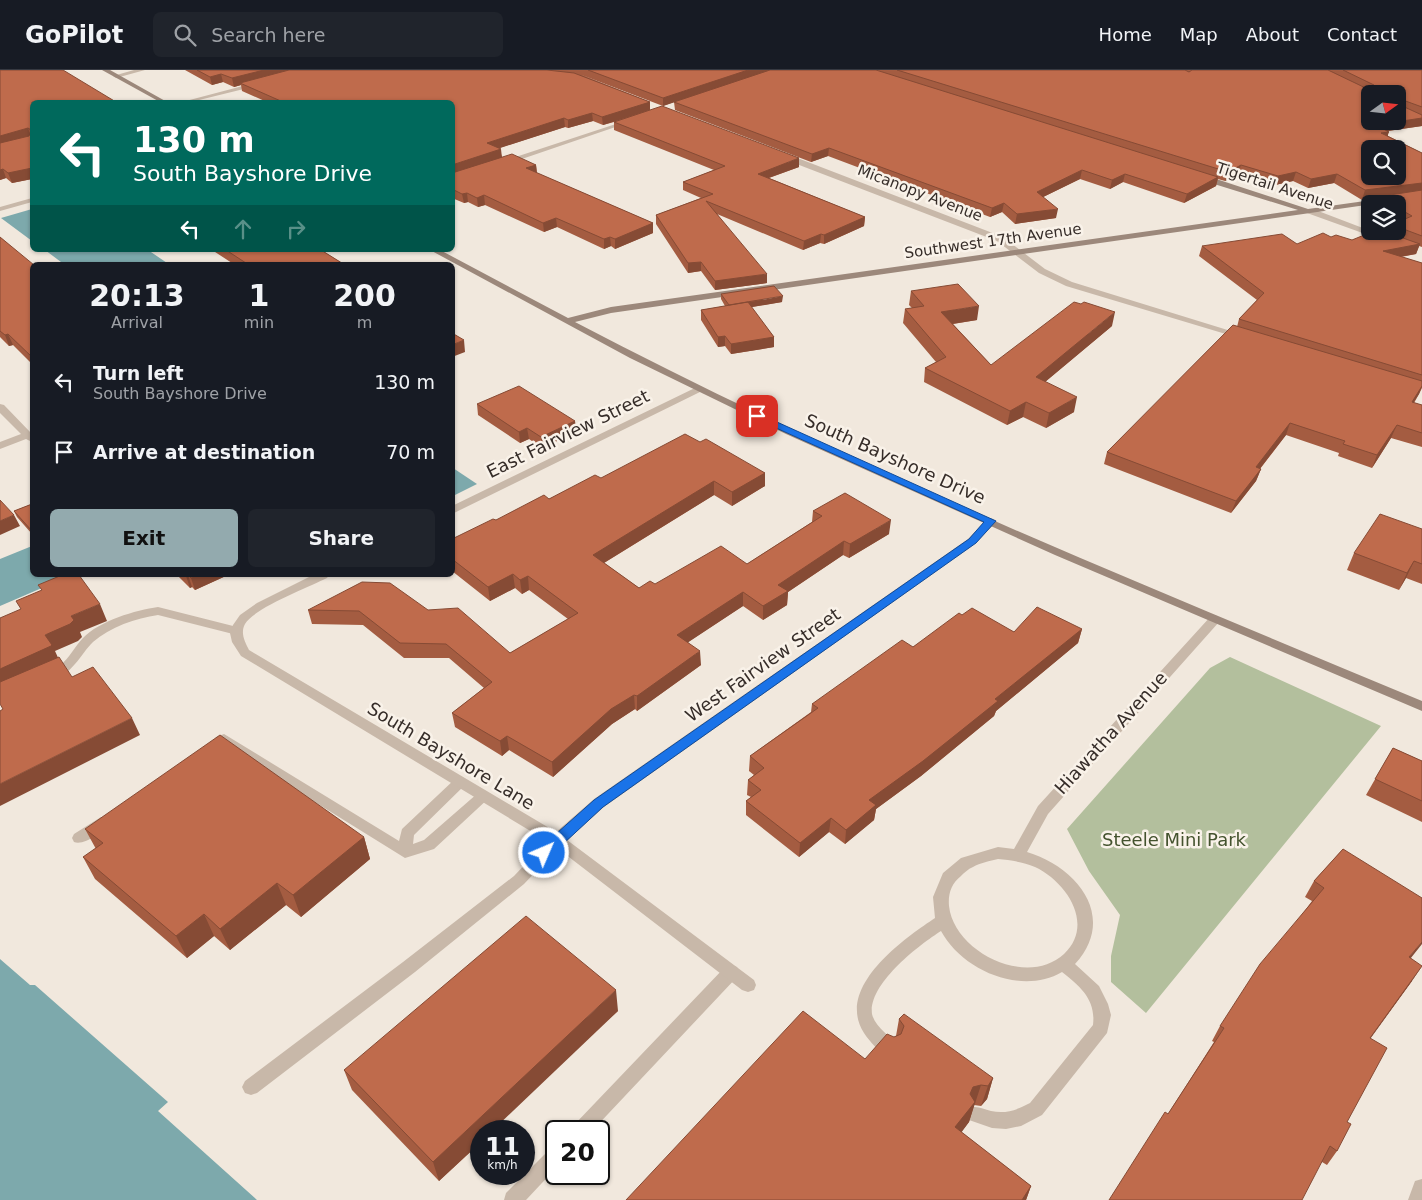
<!DOCTYPE html>
<html lang="en">
<head>
<meta charset="utf-8">
<style>
	:root { --surface:#171b24; --page:#20242c; --text:#f1f3f6; --muted:#9ea1a6; --line:#363941; --accent:#93aaae }
	body { margin:0; font-family:"DejaVu Sans",sans-serif; background:var(--page); color:var(--text); height:100vh; display:flex; flex-direction:column; font-size:19px; white-space:nowrap }
	* { box-sizing:border-box; margin:0 }
	p { font-size:16px; color:var(--muted) }
	.icon { flex:none; width:28px; height:28px; fill:none; stroke:currentColor; stroke-width:2; stroke-linecap:round; stroke-linejoin:round }
	.map { position:relative; flex:1; overflow:hidden }
	.sheet { position:absolute; left:30px; top:192px; width:425px; height:315px; display:flex; flex-direction:column; background:var(--surface); border-radius:8px; box-shadow:0 1px 4px #0004 }
	.sheet>* { flex:none }
	.hud { position:absolute; left:30px; top:30px; width:425px; height:152px; border-radius:8px; box-shadow:0 1px 4px #0004; background:#00695c; color:#fff; overflow:hidden }
	.needle { width:32px; rotate:75deg }
	.controls { position:absolute; left:1361px; top:15px; display:grid; gap:10px }
	.controls a { display:grid; place-items:center; width:45px; height:45px; border-radius:8px; background:var(--surface); box-shadow:0 1px 4px #0004; font-size:25px }
	.speed { position:absolute; left:470px; top:1050px; display:flex; gap:10px; font-size:25px; font-weight:700; text-align:center }
	.speed>* { display:grid; place-content:center; width:65px; height:65px; border-radius:50%; background:var(--surface); box-shadow:0 1px 4px #0004; line-height:1 }
	.speed small { font-size:12px; font-weight:400 }
	.speed .limit { border:2px solid #111; border-radius:8px; background:#fff; color:#111 }
	.pin { position:absolute; display:grid; place-items:center; width:42px; height:42px; color:#fff; margin:-21px; border-radius:10px; box-shadow:0 2px 8px #0006 }
	.me { position:absolute; width:55px; margin:-28px; rotate:45deg; stroke-linejoin:round; filter:drop-shadow(0 0 4px #0008) }
	.turn { display:flex; align-items:center; gap:18px; height:105px; padding:0 20px; font-size:22px }
	.turn .icon { width:65px; height:65px; stroke-width:2.5 }
	.turn b { display:block; font-size:35px; line-height:42px }
	.lanes { display:flex; align-items:center; height:48px; padding:0 20px; background:#0003; justify-content:center; gap:25px; direction:ltr }
	.lanes .off { opacity:.35 }
	.eta { display:flex; justify-content:space-evenly; align-items:center; height:85px; text-align:center }
	.eta b { font-size:30px; font-weight:800; line-height:35px }
	.button { display:flex; gap:10px; margin-top:auto; padding:10px 20px }
	.button a { flex:1; height:58px; border-radius:8px; background:var(--accent); color:#111; font-size:20px; font-weight:800; line-height:58px; text-align:center }
	.button a+a { background:var(--page); color:var(--text) }
	ul { padding:0; list-style:none }
	li { display:flex; align-items:center; gap:15px; height:70px; padding:0 20px }
	li div { flex:1 }
	li b { display:block; font-size:19px }
	li em { font-style:normal }
	header { display:flex; align-items:center; gap:30px; box-sizing:border-box; height:70px; padding:0 25px; background:var(--surface); border-bottom:1px solid var(--line) }
	header strong { font-size:24px }
	nav { display:flex; gap:28px; margin-inline-start:auto; font-size:18px }
	.search { width:350px; height:45px; background:var(--page); display:flex; align-items:center; gap:12px; box-sizing:border-box; padding:0 18px; border-radius:8px; color:var(--muted); font-size:19px }
	.map>svg:first-child { display:block }
</style>
</head>
<body>
<header>
<strong>GoPilot</strong>
<div class="search"><svg class="icon" aria-label="search" viewBox="0 0 24 24"><circle cx="10" cy="10" r="6"/><path d="M15 15l6 6"/></svg>Search here</div>
<nav><a>Home</a><a>Map</a><a>About</a><a>Contact</a></nav>
</header>
<div class="map">
<svg width="1422" height="1130" viewBox="0 0 1422 1130">
	<rect width="100%" height="100%" fill="#f1e8dd"/>
	<path fill="#b3bf9d" d="M1230 587 1381 656 1146 943 1111 912V886L1120 845 1089 801 1067 759 1210 598Z"/>
	<path fill="#7da9ac" d="M32 139V171L1 148Z
		M45 180H148L170 195H65Z
		M453 398 477 414 453 426Z
		M32 476V505H72L0 536V489Z
		M0 889 30 915H35L168 1032 158 1041 257 1130H0Z"/>
	<g fill="none" stroke-linecap="round" stroke-linejoin="round">
		<path fill="#c8b8a9" fill-rule="evenodd" d="M158 537 241 558 243 561 237 565 158 545C136 548 110 557 93 572 80 584 68 614 45 607L44 604C48 598 55 599 60 595 69 589 75 576 83 568 99 551 136 540 158 537Z
			M224 664 399 771 402 759 455 709 460 708 465 709 467 713 414 765 413 774 424 770 478 723 483 722 488 723 490 727 434 779 405 788 223 675H216L214 671 216 667Z
			M101 747 106 749 108 753C103 762 84 776 74 772L72 768 74 764Z
			M557 764 562 766 564 770 562 774 524 814 415 902 257 1023 251 1025 245 1023 242 1017 245 1011 403 892 514 806 552 766Z
			M731 895 737 897 739 902 737 907 592 1061H571L574 1055 725 897Z
			M556 1076V1098L526 1130H504L506 1123 550 1079Z"/>
		<path fill="#c8b8a9" fill-rule="evenodd" d="M134 0H145L116 8 113 6Z
			M258 12 260 13V15L191 32H182Z
			M628 50 633 51 507 94 500 92Z
			M781 84H787L1003 167 1045 199 1072 212 1247 266 1245 268H1239L1066 216 1039 203 997 171 781 88Z
			M32 128V132L0 141V137Z
			M1307 139H1313L1389 168 1382 170 1307 143Z
			M699 316 702 317V321L452 444V436Z
			M0 334 4 335 32 364V372L26 369 0 379V372L21 364 0 343Z
			M991 448 997 451 976 473 604 737 567 770 754 910 756 915 754 920 748 922 742 920 552 774 241 586 232 572 230 563 233 555 240 545 257 533 313 505H329L327 508C309 517 254 538 245 554 240 563 245 572 249 580L556 762 594 729 968 469 987 449Z
			M1215 545 1221 549 1219 552 1048 744 1027 782C1077 797 1118 847 1075 894L1099 916 1108 934 1111 945 1107 963 1042 1045 1021 1056 1006 1059 992 1058 969 1050 966 1044 969 1038C977 1035 983 1039 991 1041 1006 1044 1017 1040 1030 1033L1093 955C1096 930 1081 917 1062 902 1021 926 962 900 941 861 919 875 868 914 872 944 875 958 892 966 898 978L895 984 889 986C879 982 870 972 864 963 835 918 902 870 935 848L933 827 943 803 961 788 998 777 1014 779 1038 736 1211 546ZM998 789C1010 790 1023 792 1035 797 1067 812 1095 855 1064 884 1027 918 954 882 949 836 948 824 951 814 961 806 964 803 968 799 973 797 980 793 990 791 998 789Z
			M1422 1109V1130H1408L1415 1111Z"/>
		<path fill="#9c887b" fill-rule="evenodd" d="M102 0H110L167 32H160Z
			M1198 105H1204L1308 139 1422 123V127L611 243 575 252C849 396 1137 512 1422 631V641L1055 485 786 364 630 288 430 180H440L568 248 611 237 1298 140 1198 109Z"/>
	</g>
	<path fill="#a45c41" d="M0 0 32 32V109L12 113 6 108 0 110Z
		M185 0H1422V56L1388 61V66L1422 83V177L1419 176 1416 184 1401 187 1422 193V318L1419 324 1414 333 1422 335V377L1391 368 1372 398 1338 386 1339 383 1286 365 1260 399H1261L1256 411 1231 443 1104 394 1107 382 1237 257 1239 249 1257 230 1199 186 1202 176 1297 174 1331 167 1352 170 1388 163V161H1398V152L1400 151 1398 150V134H1374L1376 128 1362 130 1334 113 1308 118 1293 111 1275 115 1238 104 1225 111 1218 109 1216 116 1184 133 1123 112 1110 119 1080 109 1043 127 1056 148 1015 154 1002 142 990 147 828 86 811 92 675 40 674 32 663 36 579 4 650 32V40L799 97 769 108 865 147 864 156 824 174 820 173 803 180 717 144 767 213 715 220 701 201 688 203 656 154V145L701 128 683 120V112L714 100 614 60V52L603 55 593 51 568 58 565 57 499 78 502 87 536 95 537 103 653 153V163L615 179 611 176 604 179 557 157 544 162 485 135 478 137 468 132 464 133 452 128V32H267L242 21 241 15 234 17 223 12 212 15Z
		M0 167 32 195V294L13 275 9 276 0 267Z
		M212 180H321L345 195H235Z
		M911 221 977 250 953 254 991 295 1112 256 1045 312 1074 342 1046 358 1023 347 1007 355 924 312 925 298 936 292 903 253 905 239 912 238 909 235Z
		M721 224 782 232 751 237 774 267V277L731 284 725 276 718 277 701 250V240L725 236 721 229Z
		M477 334 575 351 576 362 542 378 529 369 520 373 478 345Z
		M700 372 765 403V416L732 436 714 425 604 493 639 518 747 494 812 452 813 441 889 464 849 488 843 485 788 522 787 535 763 550 743 536 688 572 701 595 637 641 635 639 612 654 553 707 509 680 502 686 455 657 452 643 484 618 449 588H404L363 555 312 554 308 540H428L510 583 568 549 529 520 522 524 515 518 490 531 452 501V469L496 450 601 408Z
		M32 434V464L17 447 14 441Z
		M1422 459V514L1406 508 1399 520 1347 500 1354 483Z
		M177 505H228L195 520 192 517 190 518Z
		M962 545 1014 562 1082 559 1078 573 996 641 994 646 921 706 876 739 874 750 845 774 829 762 799 787 746 745V731L751 727 747 725 748 710 754 705 749 701 750 686 811 642 812 634 913 577Z
		M1393 678 1422 691V752L1366 725Z
		M85 759 364 767 370 789 301 847 286 835 230 880 214 866 187 888 95 809 83 787 96 779Z
		M1343 779 1411 888 1412 911 1370 968 1347 1052 1337 1081 1327 1095 1322 1092 1168 1044 1214 972 1212 971 1220 956 1312 831 1305 827 1314 811Z
		M618 941 481 1061V1072L439 1111 352 1020 344 1000Z
		M899 949 993 1008 987 1029 981 1036 974 1035 969 1052 961 1062 1031 1116 1026 1130H626L865 989 894 967 896 966Z"/>
	<path fill="#864b35" d="M264 0H297L240 13 241 15 234 17 232 8Z
		M748 0H772L663 36V28Z
		M221 4 223 12 212 15 210 7Z
		M650 32V40L603 55 602 47Z
		M592 43 593 51 568 58V50Z
		M564 48 565 57 488 82 487 73Z
		M1422 48V56L1373 63 1376 55Z
		M28 58 31 67 0 76V66Z
		M1389 62 1386 70 1381 63Z
		M829 78 828 86 811 92 812 84Z
		M501 79 502 88 452 104V95Z
		M799 88V97L757 112 758 104Z
		M536 95 537 104 526 98Z
		M1241 95 1238 104 1225 111 1228 102Z
		M32 98V109L12 113 8 103Z
		M3 99 6 108 0 110V100Z
		M1082 100 1080 109 1035 131 1037 122Z
		M1296 102 1293 111 1275 115 1278 106Z
		M1125 104 1123 112 1110 119 1112 110Z
		M1337 104 1334 113 1308 118 1311 109Z
		M1218 107 1216 116 1184 133 1187 124Z
		M1422 113V122L1377 127 1376 128 1362 130 1365 120Z
		M467 123 468 132 464 133 462 124Z
		M484 125 485 135 478 137 477 128Z
		M1004 133 1002 142 990 147 992 138Z
		M1058 139 1056 148 1015 154 1017 144Z
		M865 147 864 156 824 174V165Z
		M556 148 557 157 544 162 543 153Z
		M653 153V163L615 179V169Z
		M821 164 820 173 803 180 804 171Z
		M610 167 611 176 604 179V169Z
		M1420 174 1416 184 1380 190 1383 181Z
		M701 192V201L688 203V193Z
		M767 204V213L715 220V211Z
		M783 226 782 232 729 241V236Z
		M979 236 977 250 939 256 941 242Z
		M1115 242 1112 256 1033 322 1036 307Z
		M8 264 13 275 9 276 5 265Z
		M725 266V276L718 277V267Z
		M774 267V277L731 284V274Z
		M464 270 465 282 452 287V275Z
		M1422 316 1419 324 1406 344 1412 332Z
		M1077 327 1074 342 1046 358 1049 343Z
		M1026 332 1023 347 1007 355 1010 341Z
		M575 351 576 362 542 378 541 367Z
		M1290 353 1286 365 1251 410 1256 397Z
		M1397 355 1391 368 1372 398 1377 385Z
		M527 358 529 369 520 373 519 362Z
		M1261 399 1256 411 1231 443 1236 431Z
		M765 403V416L732 436V422Z
		M714 411V425L594 499 593 485Z
		M14 445 20 456 0 465V451Z
		M891 450 889 464 849 488 850 474Z
		M844 471 843 485 788 522 787 535 763 550V536L778 515Z
		M1414 491 1406 508 1399 520 1407 503Z
		M513 504 515 518 490 531 488 517Z
		M188 505 192 517 190 518 186 506Z
		M198 505H228L195 520 191 508Z
		M528 506 529 520 522 524 520 510Z
		M743 522V536L678 579 677 565Z
		M100 534 107 551 80 562 82 567 78 571 55 581 60 592 0 620V599L71 546Z
		M1082 559 1078 573 996 641 994 646 921 706 876 739 874 750 845 774 846 760 869 730Z
		M700 581 701 595 637 641V626Z
		M634 625 635 639 612 654 553 707 552 692 611 639Z
		M132 648 140 665 0 736V714Z
		M507 666 509 680 502 686 500 671Z
		M831 748 829 762 799 787 800 773Z
		M364 767 370 789 301 847 293 825Z
		M277 813 286 835 230 880 220 859Z
		M204 844 214 866 187 888 176 866Z
		M1422 872V874L1399 903 1409 887Z
		M1422 896 1412 911 1360 983 1370 968Z
		M616 920 618 941 492 1061H481V1072L439 1111 433 1092Z
		M993 1008 987 1029 981 1036 988 1016Z
		M981 1015 969 1052 950 1078 955 1057 973 1017Z
		M1031 1116 1026 1130H1022Z"/>
	<path fill="#bf6b4c" stroke="#864b35" fill-rule="evenodd" d="M0 0H63L116 32H32V98L8 103 3 99 0 100V73L29 66 31 60 28 58 0 66Z
		M197 0H264L232 8 221 4 210 7Z
		M289 0H547L574 3 650 32 602 47 592 43 568 50 564 48 487 73 501 79 452 95V32H283L240 13Z
		M588 0H748L663 28Z
		M770 0H876L1218 107 1187 124 1125 104 1112 110 1082 100 1037 122 1058 139 1017 144 1004 133 992 138 829 78 812 84 674 32Z
		M897 0H1185L1189 2 1192 0H1328L1374 22V15L1343 0H1422V37L1400 29V35L1422 45V48L1376 55 1389 62 1381 63 1422 83V113L1365 120 1337 104 1311 109 1296 102 1278 106 1241 95 1228 102ZM1370 24H1398V51H1370ZM1370 79H1398V106H1370Z
		M662 36 799 88 758 104 865 147 824 165 821 164 804 171 706 131 767 204 715 211 701 192 688 193 656 145 713 124 683 112 725 96 614 52Z
		M512 84 536 95 526 98 653 153 615 169 610 167 604 169 556 148 543 153 484 125 477 128 467 123 462 124 452 119V103Z
		M1422 120V166L1398 157V152L1412 146 1398 138V134H1389L1377 127Z
		M1374 161H1383L1420 174 1383 181 1422 193V305L1239 249 1264 223 1202 176 1282 164 1297 174 1323 163 1331 167 1336 165 1352 170Z
		M0 167 34 195H32V287L8 264 5 265 0 261Z
		M226 180H321L345 195H249Z
		M958 214 979 236 941 242 991 295 1074 232 1081 234 1084 232 1115 242 1036 307 1077 327 1049 343 1026 332 1010 341 925 298 946 287 905 239 924 236 911 221Z
		M774 216 783 226 729 235 721 224Z
		M748 232 774 267 731 274 725 266 718 267 701 240Z
		M1233 255 1422 311V316L1412 332 1422 335V363L1397 355 1377 385 1343 374 1345 371 1290 353 1256 397 1261 399 1236 431 1107 382Z
		M452 263 464 270 452 275Z
		M519 316 575 351 541 367 527 358 519 362 477 334Z
		M685 364 700 372 706 369 765 403 732 422 714 411 593 485 639 518 650 511 655 514 721 476 747 494 822 446 813 441 845 423 891 450 850 474 844 471 778 515 788 521 763 536 743 522 677 565 700 581 637 626 634 625 611 639 552 692 507 666 500 671 452 643 492 612 446 574 400 573 359 541 308 540 362 512 390 513 428 540 458 538 510 583 578 543 528 506 520 510 513 504 488 517 452 489V469L493 449 496 450 544 425 549 429 595 405 601 408Z
		M0 430 14 445 0 451Z
		M32 434V461L14 441Z
		M1380 444 1422 459V494L1414 491 1407 503 1354 483Z
		M62 505H79L100 534 71 546 74 550 70 554 45 565 52 575 51 576 0 599V548L21 539 16 531 42 520 38 515Z
		M184 505H198L191 508 188 505 186 506Z
		M1037 537 1082 559 995 629 998 631 923 691 869 730 876 735 846 760 831 748 800 773 746 731 761 720 748 710 764 698 750 686 818 638 812 634 902 570 913 577 959 543 962 545 972 538 1014 562Z
		M59 587 72 607 93 597 132 648 0 714V641L3 639 0 634V612Z
		M220 665 364 767 293 825 277 813 220 859 204 844 176 866 83 787 103 773 85 759Z
		M1393 678 1422 691V731L1375 709Z
		M1343 779 1422 828V872L1409 887 1422 896 1370 968 1387 978 1347 1052 1351 1054 1337 1081 1330 1076 1302 1130H1109L1165 1042 1168 1044 1224 958 1220 956 1260 894 1324 818 1314 811Z
		M526 846 616 920 433 1092 344 1000Z
		M803 941 865 989 887 964 894 967 901 964 904 956 899 949 904 944 993 1008 988 1016 981 1015 973 1017 970 1024 975 1032 955 1057 1031 1116 1022 1130H626Z"/>
	<path fill="#1a73e8" stroke="#114b97" d="M757 343 996 451 976 473 603 737 549 787 544 789 539 787 537 783 539 779 594 730 969 469 984 452 754 348 752 346Z"/>
	<g text-anchor="middle" stroke-width="5" stroke-linejoin="round" paint-order="stroke">
		<g font-size="15" fill="#362d29" stroke="#f9f2e9">
			<text transform="translate(1275 116) rotate(18)" y="5">Tigertail Avenue</text>
			<text transform="translate(920 123) rotate(21)" y="5">Micanopy Avenue</text>
			<text transform="translate(993 171) rotate(-8)" y="5">Southwest 17th Avenue</text>
		</g>
		<g font-size="18" fill="#362d29" stroke="#f9f2e9">
			<text transform="translate(568 364) rotate(-26)" y="6">East Fairview Street</text>
			<text transform="translate(895 389) rotate(24)" y="6">South Bayshore Drive</text>
			<text transform="translate(763 595) rotate(-35)" y="6">West Fairview Street</text>
			<text transform="translate(1111 663) rotate(-48)" y="6">Hiawatha Avenue</text>
			<text transform="translate(451 686) rotate(31)" y="6">South Bayshore Lane</text>
		</g>
		<g font-size="18" fill="#44532e" stroke="#f9f2e9">
			<text x="1174" y="776">Steele Mini Park</text>
		</g>
	</g>
</svg>
<div class="controls">
<a><svg class="needle" viewBox="-14 -14 28 28"><path d="M0-13l5 13h-10z" fill="#e53935"/><path d="M0 13l5-13h-10z" fill="#9ea1a6"/></svg></a>
<a><svg class="icon" aria-label="search" viewBox="0 0 24 24"><circle cx="10" cy="10" r="6"/><path d="M15 15l6 6"/></svg></a>
<a><svg class="icon" aria-label="layers" viewBox="0 0 24 24"><path d="M12 4l9 5-9 5-9-5zM3 14l9 5 9-5"/></svg></a>
</div>
<div class="speed"><div>11<small>km/h</small></div><div class="limit">20</div></div>
<div class="pin" style="left:757px;top:346px;background:#d93025"><svg class="icon" aria-label="arrive" viewBox="0 0 24 24"><path d="M6 21V4h12l-3 4 3 4H6"/></svg></div>
<svg class="me" style="left:544px;top:783px" viewBox="-20 -20 40 40"><circle r="17" fill="#1a73e8" stroke="#fff" stroke-width="3"/><path d="M0-11L8 9 0 5-8 9z" fill="#fff"/></svg>
<div class="hud">
<div class="turn"><svg class="icon" aria-label="left" viewBox="0 0 24 24"><path d="M17 20v-9H6M10 6l-5 5 5 5"/></svg><div><b>130 m</b>South Bayshore Drive</div></div>
<div class="lanes"><svg class="icon" aria-label="left" viewBox="0 0 24 24"><path d="M17 20v-9H6M10 6l-5 5 5 5"/></svg><svg class="icon off" aria-label="ahead" viewBox="0 0 24 24"><path d="M12 20V5M6 11l6-6 6 6"/></svg><svg class="icon off" aria-label="right" viewBox="0 0 24 24"><path d="M7 20v-9h11M14 6l5 5-5 5"/></svg></div>
</div>
<section class="sheet">
<div class="eta">
<div><b>20:13</b><p>Arrival</p></div>
<div><b>1</b><p>min</p></div>
<div><b>200</b><p>m</p></div>
</div>
<ul>
<li><svg class="icon" aria-label="left" viewBox="0 0 24 24"><path d="M17 20v-9H6M10 6l-5 5 5 5"/></svg><div><b>Turn left</b><p>South Bayshore Drive</p></div><em>130 m</em></li>
<li><svg class="icon" aria-label="arrive" viewBox="0 0 24 24"><path d="M6 21V4h12l-3 4 3 4H6"/></svg><div><b>Arrive at destination</b></div><em>70 m</em></li>
</ul>
<div class="button"><a>Exit</a><a>Share</a></div>
</section>
</div>
</body>
</html>
